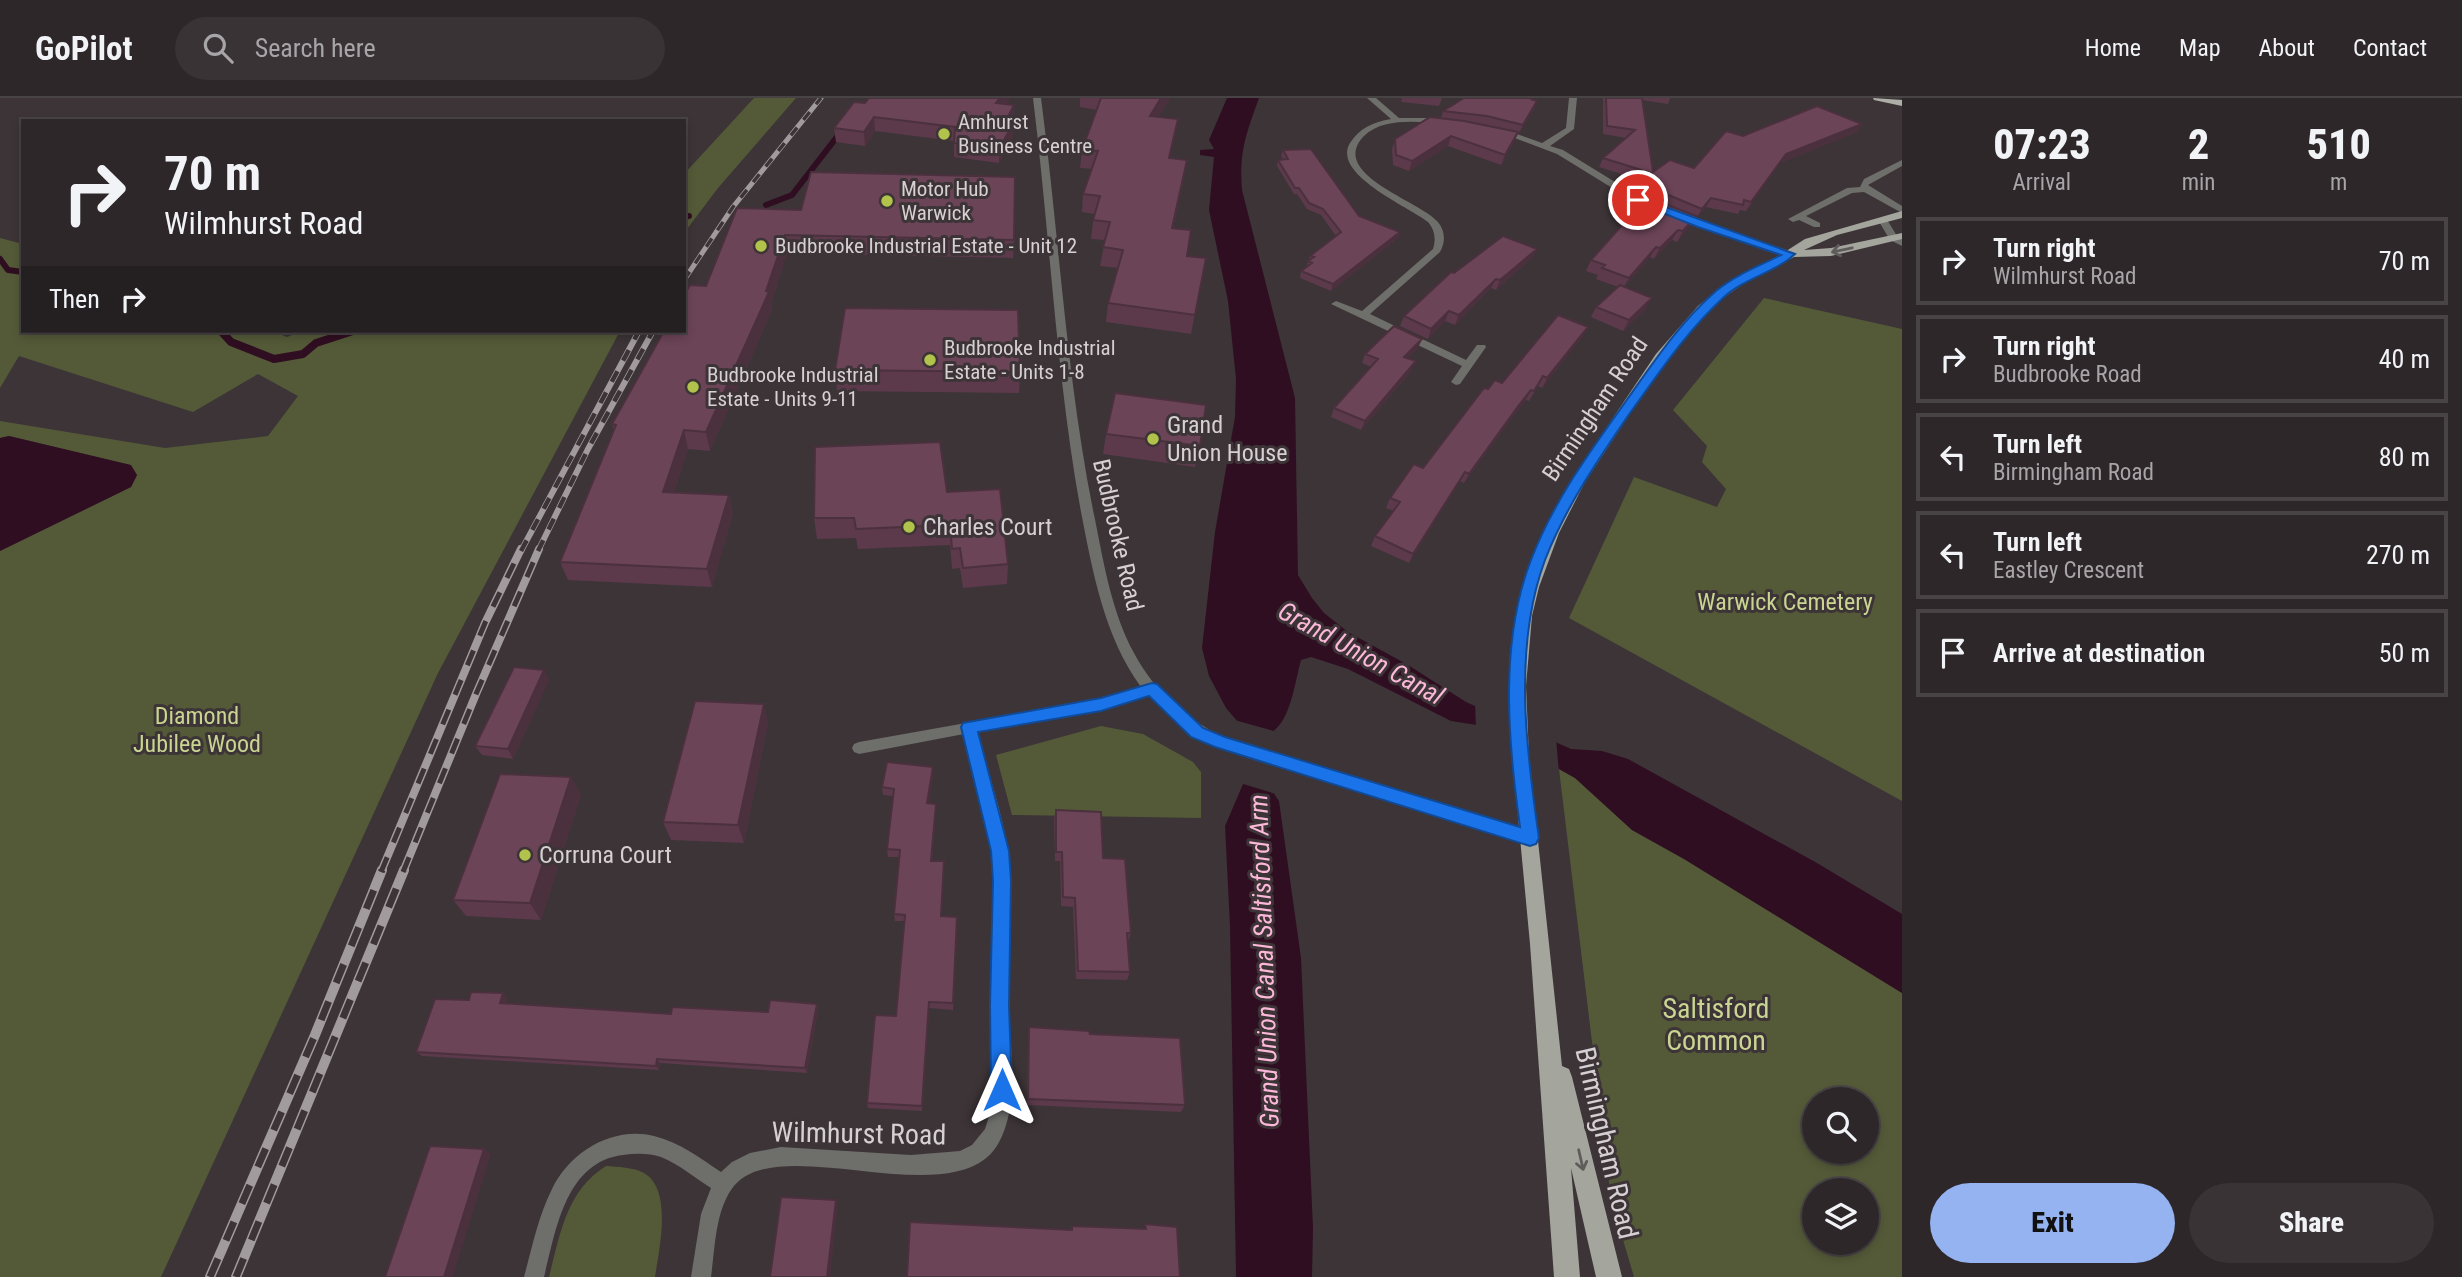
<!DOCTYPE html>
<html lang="en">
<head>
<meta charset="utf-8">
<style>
	:root { --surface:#2d2729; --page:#393335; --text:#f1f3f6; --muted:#a7a5a8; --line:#484446; --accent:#95b2f1 }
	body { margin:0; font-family:"Roboto Condensed",sans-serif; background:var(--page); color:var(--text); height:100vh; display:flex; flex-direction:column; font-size:26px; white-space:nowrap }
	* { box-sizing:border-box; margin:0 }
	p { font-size:23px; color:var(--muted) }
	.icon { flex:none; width:38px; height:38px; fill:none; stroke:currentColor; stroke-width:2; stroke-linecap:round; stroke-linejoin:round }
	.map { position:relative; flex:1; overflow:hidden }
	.drawer { display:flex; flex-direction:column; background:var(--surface); width:560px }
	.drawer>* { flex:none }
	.top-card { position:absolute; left:21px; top:21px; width:665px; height:214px; border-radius:0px; box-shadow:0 4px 10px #0003,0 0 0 2px var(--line); background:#2d2729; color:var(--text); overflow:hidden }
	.controls { position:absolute; left:1802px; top:989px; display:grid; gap:14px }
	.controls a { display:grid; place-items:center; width:77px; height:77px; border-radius:50%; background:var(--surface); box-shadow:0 4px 10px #0003,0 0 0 2px var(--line); font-size:35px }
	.pin { position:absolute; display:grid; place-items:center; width:60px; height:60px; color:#fff; margin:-30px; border:4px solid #fff; border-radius:50%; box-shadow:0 2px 7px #0007 }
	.me { position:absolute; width:77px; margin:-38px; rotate:0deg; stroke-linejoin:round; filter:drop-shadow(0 0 5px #0008) }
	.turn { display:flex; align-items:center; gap:24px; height:147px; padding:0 28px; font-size:32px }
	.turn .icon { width:91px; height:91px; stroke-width:2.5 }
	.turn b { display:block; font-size:49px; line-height:60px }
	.then { display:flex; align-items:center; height:66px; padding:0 28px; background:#0003; gap:14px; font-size:26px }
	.eta { display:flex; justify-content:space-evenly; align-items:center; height:119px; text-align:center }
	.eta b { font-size:42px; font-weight:800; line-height:49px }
	.button { display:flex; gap:14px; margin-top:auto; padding:14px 28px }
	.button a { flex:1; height:80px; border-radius:42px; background:var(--accent); color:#111; font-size:28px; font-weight:800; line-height:80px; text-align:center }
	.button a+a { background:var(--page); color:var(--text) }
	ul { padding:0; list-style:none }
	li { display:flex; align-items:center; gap:21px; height:88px; margin:0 14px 10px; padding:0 14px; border:4px solid var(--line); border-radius:0px }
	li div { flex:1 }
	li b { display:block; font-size:26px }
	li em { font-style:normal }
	header { display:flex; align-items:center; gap:42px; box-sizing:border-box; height:98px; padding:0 35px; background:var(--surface); border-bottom:2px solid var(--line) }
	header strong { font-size:33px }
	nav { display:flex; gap:38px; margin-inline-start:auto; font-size:24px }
	.search { width:490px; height:63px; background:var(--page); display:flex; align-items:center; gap:18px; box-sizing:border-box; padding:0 24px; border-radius:38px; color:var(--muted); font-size:26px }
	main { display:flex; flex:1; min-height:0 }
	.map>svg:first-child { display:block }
</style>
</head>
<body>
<header>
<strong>GoPilot</strong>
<div class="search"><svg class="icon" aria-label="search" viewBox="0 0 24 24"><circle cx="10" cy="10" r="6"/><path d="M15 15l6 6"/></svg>Search here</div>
<nav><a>Home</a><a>Map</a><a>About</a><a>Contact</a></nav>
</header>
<main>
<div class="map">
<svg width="1902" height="1179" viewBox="0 0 1902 1179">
	<rect width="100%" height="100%" fill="#3c3437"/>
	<path fill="#545a38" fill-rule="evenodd" d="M754 0H796L718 90 684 135V76Z
		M0 140 23 146V233H272L287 239 302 233H620L438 575 161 1179H0V453L131 389 137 377 130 367 9 338 0 340V323L165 350 268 338 298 298 258 276 193 314 19 258 0 290Z
		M1764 200 1902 231V703L1569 520 1634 379 1717 409 1726 391 1702 364 1707 348 1673 312Z
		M1101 628 1143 636 1193 664 1201 674V720L1012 717 996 657Z
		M1559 671 1575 680 1632 732 1684 761 1902 895V1179H1634L1611 1101ZM1815 1001H1867V1054H1815ZM1815 1092H1867V1144H1815Z
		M606 1068C618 1069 633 1069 644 1075 673 1092 659 1152 655 1179H549C560 1137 566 1093 606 1068Z"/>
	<path fill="#300e21" d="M1227 0H1259C1246 36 1239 54 1242 92L1295 300 1298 477 1312 500 1324 515 1348 534 1408 567 1466 604 1571 651 1602 653 1628 661 1817 765 1902 816V895L1684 761 1632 732 1575 680 1559 671 1477 627 1451 623 1348 571 1311 559 1301 562C1295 583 1291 622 1272 634L1265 682 1279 703 1301 860 1313 1130 1312 1179H1236L1230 828 1225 728 1243 686 1244 631 1226 610 1209 578 1202 550 1215 434 1235 319 1236 281 1228 203 1209 112 1214 59 1200 57V52L1214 51 1209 42Z
		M9 338 131 367 137 377 131 389 0 453V340Z"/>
	<path fill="#3c3437" d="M1475 603 1556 640 1559 675 1476 631Z
		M1231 621 1277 634 1268 681 1279 697 1240 685V632Z"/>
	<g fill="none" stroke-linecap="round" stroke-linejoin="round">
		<path stroke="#300e21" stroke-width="6" d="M766 107 792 97 843 31
			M684 119 689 118
			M0 161 8 172 23 174"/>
		<path stroke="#300e21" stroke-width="8" d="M221 233 231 244 274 261 303 256 316 245 353 233"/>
		<path fill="#6e6e6b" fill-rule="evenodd" d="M1033 0H1041C1059 137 1066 276 1093 412 1103 459 1110 511 1134 555 1154 593 1186 621 1225 640L1530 733 1536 735 1538 740 1536 745 1530 747 1216 649 1185 632 1148 598 1101 613 977 633C988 673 1001 711 1008 751 1015 802 1008 854 1009 905 1009 940 1016 975 1010 1010 1007 1028 1000 1050 985 1061 925 1107 770 1033 731 1092 715 1116 715 1151 711 1179H691L701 1116 711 1090C695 1080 679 1066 661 1059 649 1055 636 1055 623 1057 565 1064 556 1133 544 1179H524C532 1150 538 1119 552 1091 570 1054 612 1028 654 1038 679 1044 700 1060 721 1074L732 1064 750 1055 781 1049 911 1057 960 1053 972 1047 985 1031 992 1009 994 979 991 906 994 772 986 722 964 636 859 656 854 654 852 650 854 646 859 644 1101 601 1141 589C1104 538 1093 475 1081 414 1056 277 1050 138 1033 0Z
			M1367 0H1376L1399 20H1432L1446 23 1442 25C1418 24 1383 19 1364 38 1327 76 1421 103 1438 124 1445 133 1446 143 1440 154L1370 216 1466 262 1477 247H1485L1486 249 1460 286 1456 287 1451 284 1462 268 1331 206 1336 203 1362 213 1433 151C1436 141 1435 132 1428 124 1409 109 1331 76 1350 45 1360 30 1373 24 1391 21Z
			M1569 0H1577L1574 31 1550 48 1563 52 1641 100 1704 125 1793 154V158H1787L1698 129 1635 104 1557 56 1496 33 1503 31 1542 45 1566 30Z
			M1902 62V68L1868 87 1902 108V115L1864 94 1852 95 1806 118 1820 125V129H1814L1799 122 1793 124 1788 121 1847 90 1860 89 1864 81Z
			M1880 120H1886L1897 138 1902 141V148L1890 142 1878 122Z"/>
		<path fill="#a4a59d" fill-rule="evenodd" d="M1902 113V120L1837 137 1804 152 1831 150 1902 135V141L1831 158 1794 159 1746 184 1723 200 1692 229 1654 279 1585 384 1559 435 1539 489 1532 518 1526 588 1529 658 1562 968 1569 971 1572 979 1622 1179H1596L1571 1070 1580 1179H1554L1530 846 1509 623 1510 553 1523 489 1543 435 1586 360 1656 256 1698 208 1731 182 1780 157 1805 141Z"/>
		<path fill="#aeb0a7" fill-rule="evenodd" d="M1873 0 1902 2V8L1874 2Z"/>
		<g stroke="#a29b9e" stroke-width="5">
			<path id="rail-far3" d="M684 182 733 109 821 0"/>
		</g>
		<g stroke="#a29b9e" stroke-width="6">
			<path id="rail-far2" d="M521 453 639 233
				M538 453 588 351 653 233"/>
		</g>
		<g stroke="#a29b9e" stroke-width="8">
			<path id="rail-far1" d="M381 774 485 525 521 451
				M403 774 476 596 539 451"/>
		</g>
		<g stroke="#a29b9e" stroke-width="10">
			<path id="rail" d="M210 1179 315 937 382 772
				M236 1179 404 772"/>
		</g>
		<use href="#rail-far3" stroke="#3c3437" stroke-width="3.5" stroke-dasharray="10" stroke-linecap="butt"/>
		<use href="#rail-far2" stroke="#3c3437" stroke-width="4.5" stroke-dasharray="12" stroke-linecap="butt"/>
		<use href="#rail-far1" stroke="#3c3437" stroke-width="5" stroke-dasharray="16" stroke-linecap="butt"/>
		<use href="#rail" stroke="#3c3437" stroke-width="7" stroke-dasharray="20" stroke-linecap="butt"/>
	</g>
	<path fill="#5c3a4b" d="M1080 0H1170L1158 19 1178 21 1170 60 1184 80 1173 130 1187 158 1206 160 1191 236 1106 224 1108 205 1118 170 1100 168 1105 142 1091 141 1094 116 1082 114 1083 96 1092 71 1080 70 1082 52 1097 12 1080 9Z
		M1402 0H1442L1439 8 1401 4Z
		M1603 0H1670V1L1668 6 1642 2 1653 74 1694 70 1743 38 1862 26 1857 34 1780 65 1746 113 1740 112 1738 116 1706 109 1697 119H1695L1690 128 1677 144 1672 142 1654 161 1650 159 1624 189 1646 211 1623 233 1591 219 1596 209 1618 189 1596 181 1598 177 1586 173 1591 162 1649 100 1653 92 1642 88 1644 83 1599 69 1603 60 1626 40 1603 36Z
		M1531 1 1537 3 1534 11 1519 35H1518L1514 44 1501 67 1448 48 1409 73 1393 67 1392 51 1395 41 1441 20 1443 13Z
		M865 5 1006 6 1014 21 1012 24 1013 38 999 65 954 59V43L875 33 865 48 836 44 834 30Z
		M1283 52 1359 118 1400 134 1398 140 1331 193 1300 180 1301 173 1306 170 1310 158 1336 138 1321 117 1307 111 1297 96H1294L1277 68 1278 62 1283 61 1281 58Z
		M737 110 1014 142 1013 160 787 155 771 206 772 212 710 353 688 351 674 394 729 397 733 415 712 489 568 482 560 464 614 333 612 326 706 188Z
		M1537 151 1532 160 1496 192 1491 190 1455 227 1445 223 1428 241 1400 228 1404 218 1454 175Z
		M1588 229 1583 238 1542 290 1538 288 1529 303 1526 302 1514 317 1464 385 1460 383 1409 465 1371 448 1375 438 1394 413 1386 410 1390 400 1423 370 1488 291 1502 285Z
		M1418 250 1408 260 1412 272 1361 332 1331 319 1334 310 1371 269 1362 265 1365 256Z
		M835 272 1020 274 1019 295 837 293Z
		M1106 336 1200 348 1195 369 1103 356Z
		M947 394 1008 466 1007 486 963 490 960 470 952 471 950 447 858 451 856 440 817 441 814 420Z
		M549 582 513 661 482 657 475 648Z
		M768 625 744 745 671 742 663 724Z
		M933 677 929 705 936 713 932 763 942 819H957L953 912 929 910 922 1013 868 1010 867 1005 896 918 904 823H895L894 816 899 759H888L887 751 893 698 883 697 882 689Z
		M571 679 581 697 541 822 466 818 453 802Z
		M1056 712 1103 760 1131 835 1128 844 1130 874 1127 882 1076 881 1073 809 1061 808 1060 763H1055L1054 721Z
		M503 895 507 900 506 905 671 916 768 914 817 906 818 911 807 975 660 965 659 972 422 958 416 954 469 902Z
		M1029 929 1090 936 1185 1007 1181 1014 1027 1007 1028 937Z"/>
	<path fill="#4b303d" d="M1000 0H1011L996 19V5Z
		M1161 0H1170L1147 36 1150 18Z
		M1537 3 1534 11 1519 35 1523 27Z
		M1014 7V21L1006 37V23Z
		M874 19 875 33 865 48 864 34Z
		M1178 21 1175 39 1166 78 1169 60Z
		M1014 24 1013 38 999 65V51Z
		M1862 26 1857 34 1780 65 1746 113 1786 56Z
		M1518 34 1514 44 1501 67 1505 57Z
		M1451 38 1448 48 1409 73 1412 63Z
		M1711 100 1706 109 1697 119 1702 111Z
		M1696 118 1690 128 1677 144 1683 133Z
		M1678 132 1672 142 1654 161 1660 150Z
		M1400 134 1398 140 1331 193 1333 186Z
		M785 137 787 155 771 206 772 212 710 353 706 334 766 193Z
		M1656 149 1650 159 1623 190 1629 180Z
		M1537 151 1532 160 1496 192 1500 182Z
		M1496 181 1491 190 1455 227 1459 217Z
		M1652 200 1646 211 1623 233 1629 222Z
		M1449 213 1445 223 1428 241 1431 231Z
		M1588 229 1583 238 1542 290 1547 280Z
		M1422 241 1418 250 1401 268 1404 259Z
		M1416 263 1412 272 1361 332 1365 323Z
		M1531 292 1526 302 1514 317 1464 385 1469 376 1519 307Z
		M684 332 688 351 668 412 663 394Z
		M1465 374 1460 383 1409 465 1413 456Z
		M729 397 733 415 712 489 707 471Z
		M544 572 549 582 513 661 508 651Z
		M764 606 768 625 744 745 738 727Z
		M933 669V677L928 713 927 705Z
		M571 679 581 697 541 822 530 805Z
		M503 895 507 900 504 910 500 905Z
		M929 904V910L922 1013V1008Z
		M817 906 818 911 807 975 805 970Z
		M657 961 660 965 659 972 656 968Z
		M484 1051 491 1056 453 1179H444Z
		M836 1102 838 1107 830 1179H827Z"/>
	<path fill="#6b4457" stroke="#4b303d" stroke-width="2" d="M869 0H1000L996 5 1014 7 1006 23 1014 24 999 51 954 45 955 29 874 19 864 34 834 30 854 4 865 5Z
		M1101 0H1161L1150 18 1178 21 1169 60 1187 62 1172 130 1191 132 1187 158 1206 160 1195 217 1108 205 1123 152 1103 149 1110 124 1093 122 1100 98 1083 96 1098 53 1082 52Z
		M1464 0H1531V1L1537 3 1523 27 1487 18 1443 13Z
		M1606 0H1642L1653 74 1670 62 1694 70 1726 33 1743 38 1817 8 1862 26 1786 56 1751 104 1744 102 1743 107 1711 100 1702 111 1654 91 1660 84 1646 79 1651 75 1603 60 1635 32 1607 28Z
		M1430 19 1464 23 1518 34 1505 57 1451 38 1412 63 1396 57 1395 41Z
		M1311 51 1359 118 1400 134 1333 186 1301 173 1312 165 1308 163 1314 159 1310 158 1341 134 1323 111 1309 105 1299 90H1295L1278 62 1288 61 1283 52Z
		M811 74 1015 79 1014 142 785 137 766 193 769 194 706 334 684 332 663 394 729 397 707 471 560 464 616 327 612 326 664 233H684V197L690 187 706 188 737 110 801 112Z
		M1647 99 1696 118 1683 133 1678 132 1660 150 1656 149 1629 180 1602 170 1605 167 1591 162Z
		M1503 138 1537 151 1500 182 1496 181 1459 217 1449 213 1431 231 1404 218 1451 174 1454 175Z
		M1620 187 1652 200 1629 222 1596 209Z
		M845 210 1018 212 1020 274 835 272Z
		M1558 217 1588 229 1547 280 1543 278 1534 293 1531 292 1519 307 1469 376 1465 374 1413 456 1375 438 1400 404 1390 400 1414 366 1423 370 1484 290 1488 291 1495 282 1502 285Z
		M1394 228 1422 241 1404 259 1416 263 1365 323 1334 310 1378 261 1365 256Z
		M1115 295 1206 307 1200 348 1106 336Z
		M940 344 947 394 1000 391 1008 466 963 470 960 450 952 451 950 427 856 431 854 420H814L815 349Z
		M514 569 544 572 508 651 475 648Z
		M695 603 764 606 738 727 663 724Z
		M887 664 933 669 927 705 936 706 931 763H944L941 818 957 819 953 905 929 904 922 1008 867 1005 875 917 896 918 905 817 894 816 900 752 887 751 894 691 882 689Z
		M500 676 571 679 530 805 453 802Z
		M1056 712 1101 714 1103 760 1125 761 1131 835H1127L1130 874 1078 873 1075 800 1063 799 1062 754H1056Z
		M471 894 503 895 500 905 671 916 672 909 768 914 770 902 817 906 805 970 657 961 656 968 416 954 435 901 469 902Z
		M1029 929 1089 933 1090 936 1180 940 1185 1007 1028 1001Z
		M430 1048 484 1051 444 1179H385Z
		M781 1099 836 1102 827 1179H770Z
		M910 1124 1072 1132V1128L1146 1131 1145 1126 1177 1129 1180 1179H907Z"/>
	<defs><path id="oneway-shaft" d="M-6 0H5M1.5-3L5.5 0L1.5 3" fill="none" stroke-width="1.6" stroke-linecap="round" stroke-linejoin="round" transform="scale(1.75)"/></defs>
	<g stroke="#605c5b">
		<use href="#oneway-shaft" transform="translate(1842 152) rotate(168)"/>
		<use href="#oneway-shaft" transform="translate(1581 1062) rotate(77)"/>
	</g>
	<path fill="#1a73e8" stroke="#114b97" stroke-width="2" d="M1638 99 1795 156C1775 175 1744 180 1723 200 1686 234 1659 275 1630 315 1598 362 1566 408 1545 462 1513 548 1526 652 1539 740L1536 746 1530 748 1215 649 1191 639 1149 598 1101 613 978 634 1009 753 1011 783 1009 908 1012 992 1009 999 1002 1002 994 999 991 992 990 908 993 783 991 753 961 629 963 625 1101 600 1152 585 1157 586 1203 630 1225 639 1520 729C1508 644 1499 544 1531 462 1553 404 1590 353 1626 303 1653 265 1680 224 1716 193 1735 177 1759 168 1781 157L1698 129 1635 104 1633 102Z"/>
	<g fill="#b2c34c" stroke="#3c3437" stroke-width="2.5">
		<circle cx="944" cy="36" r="7"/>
		<circle cx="887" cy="103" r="7"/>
		<circle cx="761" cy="148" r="7"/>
		<circle cx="930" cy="262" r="7"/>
		<circle cx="693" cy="289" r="7"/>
		<circle cx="1153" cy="341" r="7"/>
		<circle cx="909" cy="429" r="7"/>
		<circle cx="525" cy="757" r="7"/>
	</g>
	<g text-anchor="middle" stroke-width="6" stroke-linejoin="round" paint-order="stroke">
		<g font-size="21" fill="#d6d0d3" stroke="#3c3437" text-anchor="start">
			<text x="958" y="31">Amhurst<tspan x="958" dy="24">Business Centre</tspan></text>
			<text x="901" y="98">Motor Hub<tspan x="901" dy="24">Warwick</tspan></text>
			<text x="775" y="155">Budbrooke Industrial Estate - Unit 12</text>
			<text x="944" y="257">Budbrooke Industrial<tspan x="944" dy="24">Estate - Units 1-8</tspan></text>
			<text x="707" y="284">Budbrooke Industrial<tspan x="707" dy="24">Estate - Units 9-11</tspan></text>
		</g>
		<g font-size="24" fill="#d6d0d3" stroke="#3c3437">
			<text transform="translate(1595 311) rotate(-56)" y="8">Birmingham Road</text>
			<text transform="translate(1118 437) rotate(77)" y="8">Budbrooke Road</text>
		</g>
		<g font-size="24" fill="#d6d0d3" stroke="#3c3437" text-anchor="start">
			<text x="1167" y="335">Grand<tspan x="1167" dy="28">Union House</tspan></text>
			<text x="923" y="437">Charles Court</text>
			<text x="539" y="765">Corruna Court</text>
		</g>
		<g font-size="24" fill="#c9d590" stroke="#3c3437">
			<text x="1785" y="512">Warwick Cemetery</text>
			<text x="197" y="626">Diamond<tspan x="197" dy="28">Jubilee Wood</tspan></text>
		</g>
		<g font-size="26" font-style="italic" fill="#fdb8d9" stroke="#3c3437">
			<text transform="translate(1361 555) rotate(29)" y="9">Grand Union Canal</text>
			<text transform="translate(1264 863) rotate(-92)" y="9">Grand Union Canal Saltisford Arm</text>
		</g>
		<g font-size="28" fill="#c9d590" stroke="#3c3437">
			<text x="1716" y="920">Saltisford<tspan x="1716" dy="32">Common</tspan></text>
		</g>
		<g font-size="28" fill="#d6d0d3" stroke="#3c3437">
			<text transform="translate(859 1035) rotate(1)" y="10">Wilmhurst Road</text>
			<text transform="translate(1607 1045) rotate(77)" y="10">Birmingham Road</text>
		</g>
	</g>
</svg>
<div class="controls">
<a><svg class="icon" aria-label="search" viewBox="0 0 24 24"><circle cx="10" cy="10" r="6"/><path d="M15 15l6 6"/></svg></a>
<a><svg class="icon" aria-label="layers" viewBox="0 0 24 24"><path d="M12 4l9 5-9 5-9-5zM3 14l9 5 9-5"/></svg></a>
</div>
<div class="pin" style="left:1638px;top:102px;background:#d93025"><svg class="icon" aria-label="arrive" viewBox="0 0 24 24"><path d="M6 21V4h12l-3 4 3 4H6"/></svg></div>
<svg class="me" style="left:1002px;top:992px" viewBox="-20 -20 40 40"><path d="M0-17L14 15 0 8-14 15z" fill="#1a73e8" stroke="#fff" stroke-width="4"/></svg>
<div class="top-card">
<div class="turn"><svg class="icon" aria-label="right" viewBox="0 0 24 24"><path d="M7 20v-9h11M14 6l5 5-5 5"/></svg><div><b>70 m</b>Wilmhurst Road</div></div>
<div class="then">Then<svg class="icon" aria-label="right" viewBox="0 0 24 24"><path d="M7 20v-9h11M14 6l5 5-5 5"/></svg></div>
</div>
</div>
<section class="drawer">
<div class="eta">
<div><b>07:23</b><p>Arrival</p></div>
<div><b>2</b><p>min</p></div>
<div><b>510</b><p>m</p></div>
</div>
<ul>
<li><svg class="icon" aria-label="right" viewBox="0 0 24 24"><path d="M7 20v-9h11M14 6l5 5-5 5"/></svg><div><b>Turn right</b><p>Wilmhurst Road</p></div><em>70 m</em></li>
<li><svg class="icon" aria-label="right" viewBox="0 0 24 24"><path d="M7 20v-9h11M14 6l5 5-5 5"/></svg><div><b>Turn right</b><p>Budbrooke Road</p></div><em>40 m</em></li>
<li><svg class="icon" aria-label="left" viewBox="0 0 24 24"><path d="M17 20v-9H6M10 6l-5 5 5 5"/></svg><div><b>Turn left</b><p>Birmingham Road</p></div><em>80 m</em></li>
<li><svg class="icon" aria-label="left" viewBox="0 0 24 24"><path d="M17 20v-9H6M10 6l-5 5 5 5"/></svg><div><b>Turn left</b><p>Eastley Crescent</p></div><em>270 m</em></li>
<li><svg class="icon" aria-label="arrive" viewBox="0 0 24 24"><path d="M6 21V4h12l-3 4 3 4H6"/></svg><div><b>Arrive at destination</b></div><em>50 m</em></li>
</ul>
<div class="button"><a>Exit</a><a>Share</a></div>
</section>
</main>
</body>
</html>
